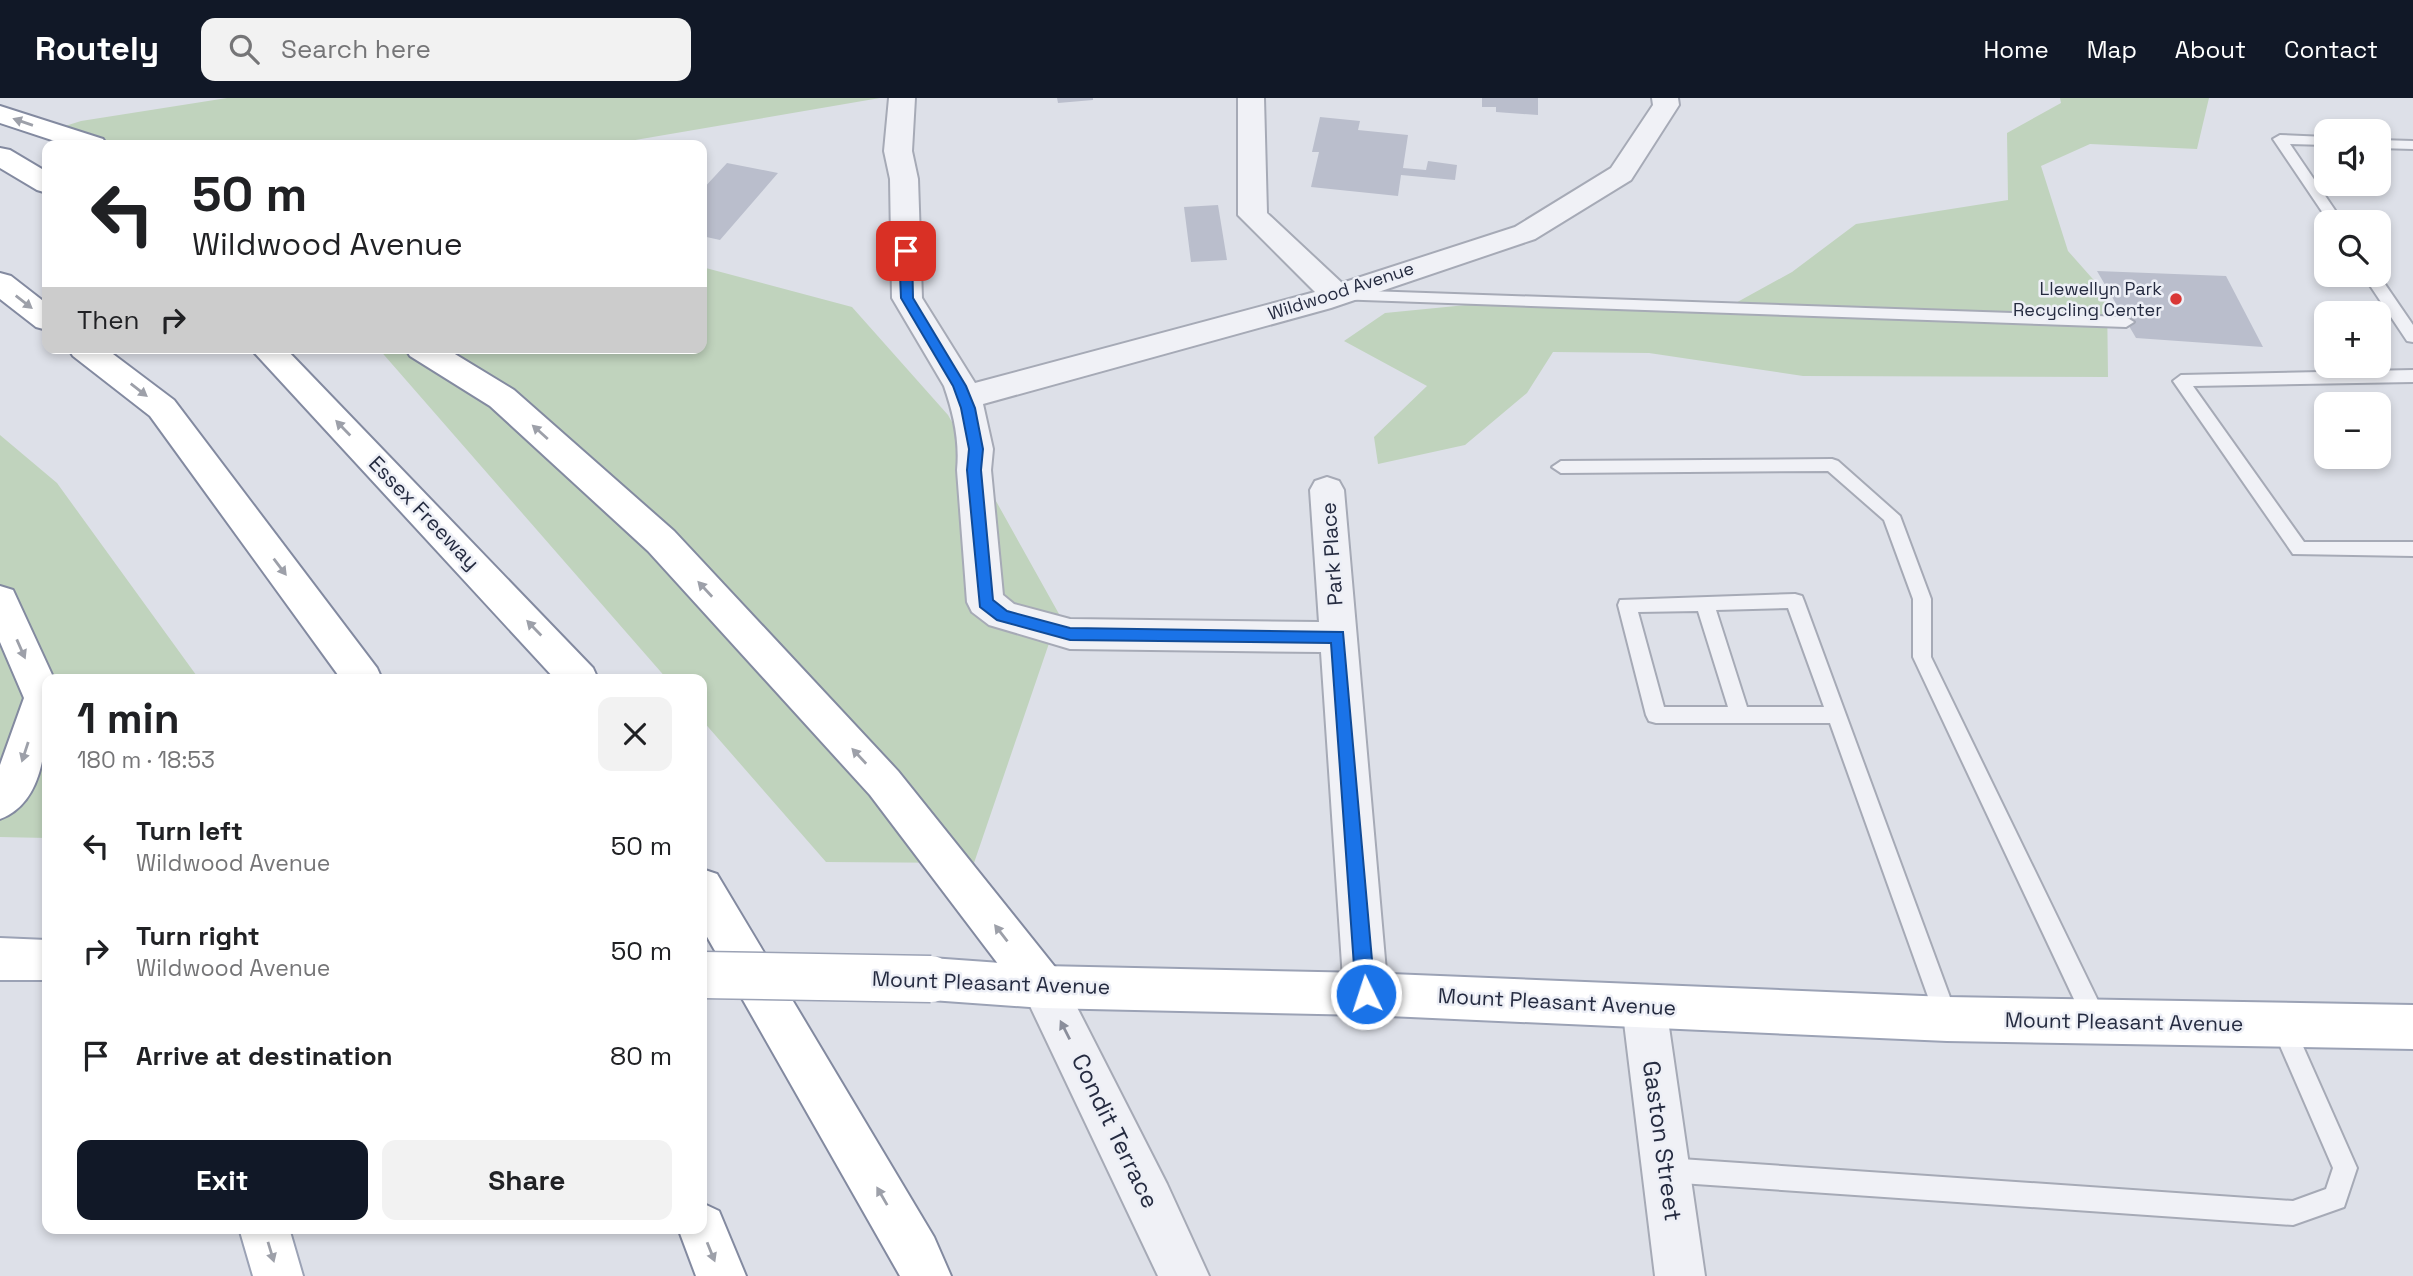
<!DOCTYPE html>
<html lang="en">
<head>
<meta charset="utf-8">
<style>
	:root { --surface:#fff; --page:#f2f2f2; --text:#202124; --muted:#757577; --accent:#111827 }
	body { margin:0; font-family:"Space Grotesk",sans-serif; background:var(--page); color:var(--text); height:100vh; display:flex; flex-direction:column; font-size:26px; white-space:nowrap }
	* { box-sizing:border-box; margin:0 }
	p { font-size:23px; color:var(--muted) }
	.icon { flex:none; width:38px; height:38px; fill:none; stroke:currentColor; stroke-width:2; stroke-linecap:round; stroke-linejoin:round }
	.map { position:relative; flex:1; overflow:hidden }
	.drawer { position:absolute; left:42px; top:576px; width:665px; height:560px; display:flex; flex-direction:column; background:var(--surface); border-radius:14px; box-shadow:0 4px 10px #0003 }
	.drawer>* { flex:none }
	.hud { position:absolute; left:42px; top:42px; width:665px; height:214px; border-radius:14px; box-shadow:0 4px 10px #0003; background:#fff; color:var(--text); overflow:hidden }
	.controls { position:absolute; left:2314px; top:21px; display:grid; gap:14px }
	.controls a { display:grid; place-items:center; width:77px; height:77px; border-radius:14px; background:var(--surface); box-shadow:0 4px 10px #0003; font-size:35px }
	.pin { position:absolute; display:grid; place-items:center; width:60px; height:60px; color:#fff; margin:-30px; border-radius:14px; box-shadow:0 4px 10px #0006 }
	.me { position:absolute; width:77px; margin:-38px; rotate:356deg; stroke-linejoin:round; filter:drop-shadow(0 0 5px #0008) }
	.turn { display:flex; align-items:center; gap:24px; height:147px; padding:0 35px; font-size:32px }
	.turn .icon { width:91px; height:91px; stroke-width:2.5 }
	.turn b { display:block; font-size:49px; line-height:60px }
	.then { display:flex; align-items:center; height:66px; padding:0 35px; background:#0003; gap:14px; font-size:26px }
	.round { display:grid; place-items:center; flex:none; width:74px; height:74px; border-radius:14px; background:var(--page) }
	.head { display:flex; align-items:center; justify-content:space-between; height:119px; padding:0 35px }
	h1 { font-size:42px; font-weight:700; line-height:52px }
	.cta { display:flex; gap:14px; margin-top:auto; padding:14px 35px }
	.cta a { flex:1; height:80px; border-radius:14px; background:var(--accent); color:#fff; font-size:28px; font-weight:700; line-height:80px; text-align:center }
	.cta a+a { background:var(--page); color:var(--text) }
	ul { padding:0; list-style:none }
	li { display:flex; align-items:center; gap:21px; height:105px; padding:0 35px }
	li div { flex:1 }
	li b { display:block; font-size:26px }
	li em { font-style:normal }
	header { display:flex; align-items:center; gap:42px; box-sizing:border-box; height:98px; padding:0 35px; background:var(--accent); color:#fff }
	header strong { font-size:33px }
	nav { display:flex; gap:38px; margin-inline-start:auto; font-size:24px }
	.search { width:490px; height:63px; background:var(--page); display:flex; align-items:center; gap:18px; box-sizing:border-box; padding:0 24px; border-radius:14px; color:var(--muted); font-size:26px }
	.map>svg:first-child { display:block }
</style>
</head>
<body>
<header>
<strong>Routely</strong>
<div class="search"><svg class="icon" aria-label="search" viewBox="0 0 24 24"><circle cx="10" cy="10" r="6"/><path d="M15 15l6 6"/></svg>Search here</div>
<nav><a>Home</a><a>Map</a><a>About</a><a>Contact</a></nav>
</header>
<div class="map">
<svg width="2413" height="1178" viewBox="0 0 2413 1178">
	<rect width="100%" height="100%" fill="#dde0e8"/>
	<path fill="#c0d3bd" d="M227 0H880L606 47H97L62 29 81 23Z
		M2060 0H2209L2197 51 2090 46 2041 68 2068 153 2107 197 2108 279 1803 278 1649 255 1553 254 1527 295 1465 347 1378 366 1374 339 1427 288 1344 243 1385 215 1517 202 1732 207 1792 174 1856 126 2008 102 2007 35 2061 5Z
		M702 169 852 209 948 317 1059 516 974 765 826 764 702 622V581H667L378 250H702Z
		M0 337 57 385 199 581H47V740L0 739Z"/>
	<path fill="#babecc" d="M1057 0H1093V2L1058 5Z
		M1482 0H1538V17L1496 14V9H1482Z
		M1320 19 1360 23 1358 32 1408 37 1403 70 1426 72 1428 63 1457 67 1455 82 1401 77 1398 98 1311 89 1319 54H1312Z
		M727 65 778 75 720 142 702 138V92Z
		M1218 107 1227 162 1191 164 1184 109Z
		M2097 173 2226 178 2263 249 2136 240Z"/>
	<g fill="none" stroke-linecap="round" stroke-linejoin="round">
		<g stroke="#a6aab6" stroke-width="4">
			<path id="service" d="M2280 37 2326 39V47L2290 46 2343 124H2329L2273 41Z
				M2378 42 2413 43V51L2378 50Z
				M2378 176 2413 227V244L2407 243 2363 177Z
				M1340 192 2126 219 2134 224 2126 229 1335 201 1332 197Z
				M2413 272V284L2193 288 2304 444H2413V458L2293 456 2173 283 2181 277Z
				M1832 361 1838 363 1900 418 1931 501V559L2104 915 2107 923 2104 931 2096 934 2088 931 1913 559V501L1884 422 1828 373 1561 375 1552 369 1561 363Z
				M1795 496 1802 498 1804 503 1958 921 1955 929 1947 932 1939 929 1936 921 1830 625H1656L1649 623 1646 617 1618 507 1620 502ZM1788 510 1824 609H1747L1716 512ZM1698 513 1728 609H1664L1638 514Z
				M2282 916 2290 919 2357 1070 2344 1109 2293 1127 1666 1084 1657 1081 1654 1072 1657 1063 1666 1060 2293 1103 2326 1091 2333 1070 2271 927 2274 919Z"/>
		</g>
		<g stroke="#a6aab6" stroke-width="4">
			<path id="minor" d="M889 0H915L912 53 918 81 922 200 975 285 1315 194 1238 117V0H1264L1267 115 1342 185 1515 129 1611 70 1653 7 1652 0H1678L1679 7 1631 82 1535 141 1331 210 983 306 993 351 991 372 1003 497 1014 506 1070 521 1319 524 1310 392 1315 383 1327 379 1339 383 1344 392 1388 896 1382 911 1366 917 1350 911 1344 896 1321 554 1070 551 989 527 972 514 967 504 957 372C960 342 953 314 944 288L892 200 890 81 884 53Z
				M1043 868 1059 874 1167 1086 1209 1178H1158L1021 889 1027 874Z
				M1644 887 1660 893 1666 908 1705 1178H1655L1622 908 1628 893Z"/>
		</g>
		<g stroke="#9ba2b5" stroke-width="4">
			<path id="primary" d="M0 840 47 842V882H0Z
				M931 860 1043 868 1366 875 1947 899 2413 907V951L1947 943 1366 917 1043 910 931 902 915 896 909 881 915 866Z
				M239 1130H289L303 1178H253Z"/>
		</g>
		<g stroke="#838aa0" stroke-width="4">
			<path id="motorway" d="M0 8 103 41 107 47H67L0 25Z
				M0 50 10 52 47 74V95L37 92 0 70Z
				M0 175 11 178 47 206V232L36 229 0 201Z
				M68 250H105L174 302 377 570 382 581H341L150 318 73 258Z
				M250 250H285L593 570 598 581H555Z
				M405 250H445L514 292 674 433 898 673 1059 874 1065 889 1059 904 1043 910 1027 904 870 697 648 453 490 308 410 258Z
				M0 488 13 492 54 581H47C47 626 51 702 0 721V667L24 600 0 544Z
				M702 771 717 776 934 1139 951 1178H900L702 830Z
				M702 1105 719 1113 746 1178H696L678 1130H702Z"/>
		</g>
		<use href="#service" fill="#f0f1f6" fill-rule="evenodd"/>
		<use href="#minor" fill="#f0f1f6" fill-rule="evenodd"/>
		<use href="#primary" fill="#fff" fill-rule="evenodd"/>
		<use href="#motorway" fill="#fff" fill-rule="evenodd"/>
		<g stroke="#9ba2b5" stroke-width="49" stroke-linecap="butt">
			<path id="primary-bridge" d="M702 877 931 881"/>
		</g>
		<use href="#primary-bridge" stroke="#fff" stroke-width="46"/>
	</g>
	<defs><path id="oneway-solid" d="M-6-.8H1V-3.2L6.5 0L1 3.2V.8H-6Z" transform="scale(1.75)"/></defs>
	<g fill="#9da0a9">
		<use href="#oneway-solid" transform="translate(23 24) rotate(-161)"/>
		<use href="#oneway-solid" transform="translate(24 204) rotate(38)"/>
		<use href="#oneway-solid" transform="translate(139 292) rotate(38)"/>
		<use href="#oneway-solid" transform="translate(343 330) rotate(-134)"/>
		<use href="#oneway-solid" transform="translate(540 334) rotate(-138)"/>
		<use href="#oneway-solid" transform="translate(280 469) rotate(53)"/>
		<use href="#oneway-solid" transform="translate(705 491) rotate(-133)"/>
		<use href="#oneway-solid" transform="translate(534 530) rotate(-134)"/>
		<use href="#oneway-solid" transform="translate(21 551) rotate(66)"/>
		<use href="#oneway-solid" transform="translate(25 654) rotate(108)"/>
		<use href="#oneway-solid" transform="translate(859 658) rotate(-133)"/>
		<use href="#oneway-solid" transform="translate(1001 835) rotate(-128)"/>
		<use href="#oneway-solid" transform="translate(882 1098) rotate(-120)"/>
		<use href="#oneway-solid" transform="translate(271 1154) rotate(73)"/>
		<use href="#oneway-solid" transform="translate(711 1154) rotate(68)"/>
	</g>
	<use fill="#8a8e9b" href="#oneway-solid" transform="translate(1065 932) rotate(-117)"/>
	<path fill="#1a73e8" stroke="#114b97" stroke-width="2" d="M906 149 912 153 913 200 966 288 975 310 983 351 981 372 993 502 1007 513 1070 530 1343 534 1375 896 1372 902 1366 905 1359 902 1356 896 1331 545 1070 542 997 522 980 509 967 372 969 351 961 310 953 288 901 200 899 153Z"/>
	<circle fill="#d93736" stroke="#edeff6" stroke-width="2.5" cx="2176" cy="201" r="7"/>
	<g text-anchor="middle" stroke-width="5" stroke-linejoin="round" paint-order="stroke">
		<g font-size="18" fill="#252b40" stroke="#edeff6" text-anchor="end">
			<text x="2162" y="197">Llewellyn Park<tspan x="2162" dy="21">Recycling Center</tspan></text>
		</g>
		<g font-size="18" fill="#252b40" stroke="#edeff6">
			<text transform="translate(1341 193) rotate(-18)" y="6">Wildwood Avenue</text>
		</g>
		<g font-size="21" fill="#252b40" stroke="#edeff6">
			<text transform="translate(424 415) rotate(46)" y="7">Essex Freeway</text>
			<text transform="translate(1332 456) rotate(-94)" y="7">Park Place</text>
			<text transform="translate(991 885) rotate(2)" y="7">Mount Pleasant Avenue</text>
			<text transform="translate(1557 904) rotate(3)" y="7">Mount Pleasant Avenue</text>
			<text transform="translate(2124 924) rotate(1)" y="7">Mount Pleasant Avenue</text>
		</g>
		<g font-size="24" fill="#252b40" stroke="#edeff6">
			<text transform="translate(1115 1033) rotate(64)" y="8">Condit Terrace</text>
			<text transform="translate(1662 1043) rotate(82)" y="8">Gaston Street</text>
		</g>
	</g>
</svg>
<div class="controls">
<a><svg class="icon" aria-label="sound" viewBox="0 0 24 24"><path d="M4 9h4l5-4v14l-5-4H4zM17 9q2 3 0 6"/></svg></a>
<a><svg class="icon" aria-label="search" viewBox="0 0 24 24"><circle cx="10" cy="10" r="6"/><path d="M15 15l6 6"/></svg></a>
<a>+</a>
<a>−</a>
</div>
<div class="pin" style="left:906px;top:153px;background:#d93025"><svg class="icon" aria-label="arrive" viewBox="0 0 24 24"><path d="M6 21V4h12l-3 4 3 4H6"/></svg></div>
<svg class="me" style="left:1366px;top:896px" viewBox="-20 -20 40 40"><circle r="17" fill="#1a73e8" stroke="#fff" stroke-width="3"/><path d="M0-11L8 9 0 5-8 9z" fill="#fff"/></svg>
<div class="hud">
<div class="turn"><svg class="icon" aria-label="left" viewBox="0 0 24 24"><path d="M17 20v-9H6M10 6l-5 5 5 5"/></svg><div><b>50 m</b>Wildwood Avenue</div></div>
<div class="then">Then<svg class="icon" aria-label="right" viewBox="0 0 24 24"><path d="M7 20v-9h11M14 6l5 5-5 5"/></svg></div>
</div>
<section class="drawer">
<div class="head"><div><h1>1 min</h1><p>180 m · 18:53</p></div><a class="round"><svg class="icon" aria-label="close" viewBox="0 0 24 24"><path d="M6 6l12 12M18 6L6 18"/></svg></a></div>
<ul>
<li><svg class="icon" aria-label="left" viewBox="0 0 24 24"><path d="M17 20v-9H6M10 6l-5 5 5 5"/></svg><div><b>Turn left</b><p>Wildwood Avenue</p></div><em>50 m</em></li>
<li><svg class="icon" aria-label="right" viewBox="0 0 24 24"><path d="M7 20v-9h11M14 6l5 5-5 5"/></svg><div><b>Turn right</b><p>Wildwood Avenue</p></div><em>50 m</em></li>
<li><svg class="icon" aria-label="arrive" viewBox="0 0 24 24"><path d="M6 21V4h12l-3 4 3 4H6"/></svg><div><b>Arrive at destination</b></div><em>80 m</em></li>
</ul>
<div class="cta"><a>Exit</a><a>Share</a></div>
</section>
</div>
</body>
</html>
